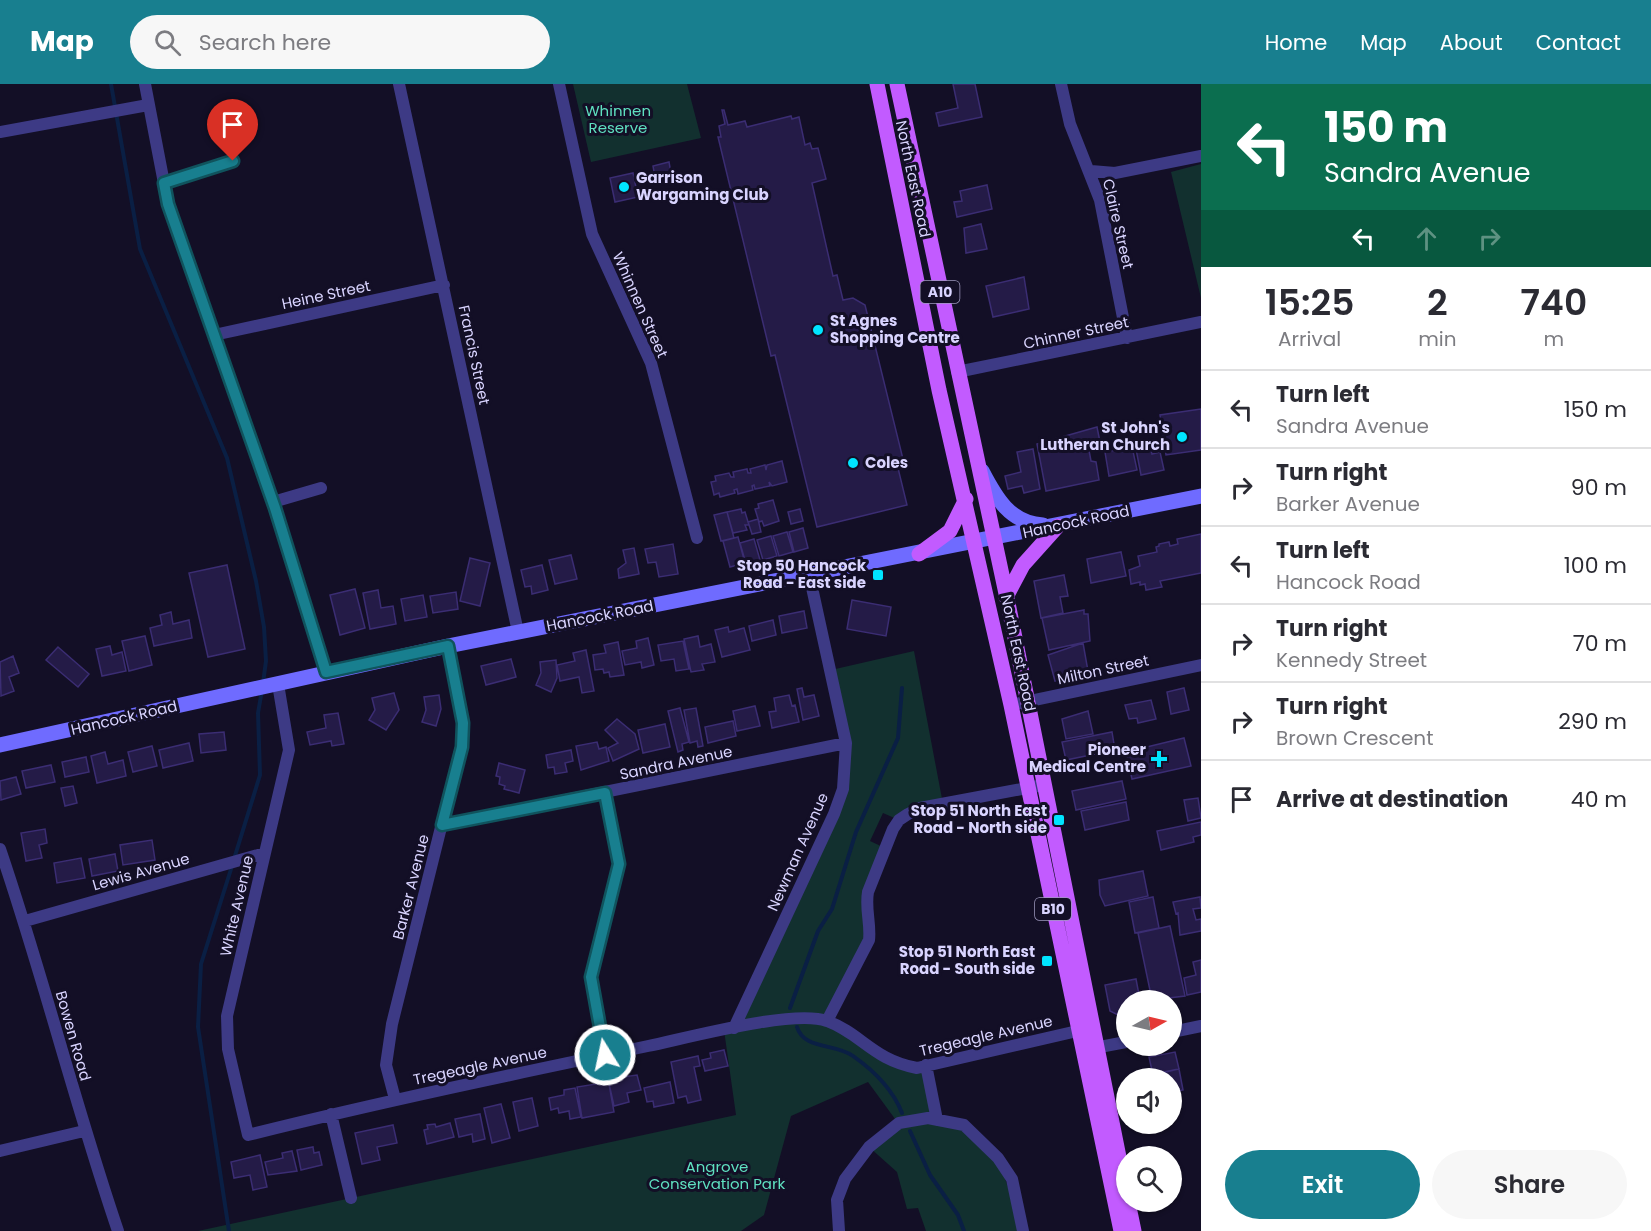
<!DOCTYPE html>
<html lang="en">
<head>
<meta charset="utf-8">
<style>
	:root { --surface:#fff; --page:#f7f7f7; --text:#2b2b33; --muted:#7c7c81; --line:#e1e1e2; --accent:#187f8f }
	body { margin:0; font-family:Poppins,sans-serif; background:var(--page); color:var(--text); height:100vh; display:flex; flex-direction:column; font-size:22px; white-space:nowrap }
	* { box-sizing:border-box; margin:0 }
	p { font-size:20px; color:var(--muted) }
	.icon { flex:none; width:33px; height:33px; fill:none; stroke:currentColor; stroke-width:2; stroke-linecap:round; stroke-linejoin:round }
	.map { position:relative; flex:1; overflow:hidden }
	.details { display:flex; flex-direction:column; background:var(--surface); width:450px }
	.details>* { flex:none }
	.banner { background:#0b6e4f; color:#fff; overflow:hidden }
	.needle { width:39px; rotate:82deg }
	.controls { position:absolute; left:1116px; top:906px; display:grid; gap:12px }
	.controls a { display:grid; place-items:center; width:66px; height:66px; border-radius:50%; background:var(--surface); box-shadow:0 2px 4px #0004; font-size:30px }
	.pin { position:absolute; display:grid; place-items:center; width:51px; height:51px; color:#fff; margin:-62px -26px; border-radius:50% 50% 50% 0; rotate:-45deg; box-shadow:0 0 6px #0007 }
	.pin .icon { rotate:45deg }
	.me { position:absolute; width:66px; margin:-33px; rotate:350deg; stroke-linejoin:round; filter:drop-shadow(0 0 4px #0008) }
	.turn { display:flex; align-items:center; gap:21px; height:126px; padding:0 24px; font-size:27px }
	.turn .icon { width:78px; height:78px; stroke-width:2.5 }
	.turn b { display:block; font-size:42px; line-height:51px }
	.lanes { display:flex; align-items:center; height:57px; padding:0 24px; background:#0003; justify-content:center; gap:30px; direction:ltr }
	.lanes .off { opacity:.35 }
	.eta { display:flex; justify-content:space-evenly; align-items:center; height:102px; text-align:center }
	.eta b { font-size:36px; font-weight:600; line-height:42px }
	.primary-button { display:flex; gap:12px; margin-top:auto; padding:12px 24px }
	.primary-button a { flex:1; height:69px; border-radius:36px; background:var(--accent); color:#fff; font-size:24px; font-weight:600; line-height:69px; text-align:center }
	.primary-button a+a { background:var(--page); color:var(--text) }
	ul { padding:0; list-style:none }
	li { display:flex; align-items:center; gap:18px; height:78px; padding:0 24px; border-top:2px solid var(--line) }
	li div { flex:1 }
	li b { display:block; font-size:22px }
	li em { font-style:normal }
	header { display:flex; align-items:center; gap:36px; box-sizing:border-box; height:84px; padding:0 30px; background:var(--accent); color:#fff }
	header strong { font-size:28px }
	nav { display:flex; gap:33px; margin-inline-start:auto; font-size:21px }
	.search { width:420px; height:54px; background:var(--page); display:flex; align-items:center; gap:15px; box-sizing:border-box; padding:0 21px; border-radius:33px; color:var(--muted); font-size:22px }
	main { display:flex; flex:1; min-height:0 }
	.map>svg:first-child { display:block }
</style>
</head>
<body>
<header>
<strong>Map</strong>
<div class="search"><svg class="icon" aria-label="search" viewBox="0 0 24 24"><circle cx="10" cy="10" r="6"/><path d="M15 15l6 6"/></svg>Search here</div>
<nav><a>Home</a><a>Map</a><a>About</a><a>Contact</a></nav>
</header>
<main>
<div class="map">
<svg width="1201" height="1147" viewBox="0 0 1201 1147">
	<rect width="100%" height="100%" fill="#130f26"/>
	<path fill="#12302f" d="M573 0H687L701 54 591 78Z
		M1201 80V214L1171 88Z
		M914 567 943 720 899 736 883 729 870 757 885 764 868 808 871 843 827 937 879 972 926 981 937 1035 964 1041 998 1074 1023 1147H926L918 1124 907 1125 897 1088 869 1063 898 1039 868 998 791 1032 764 1131 741 1147H198L736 1031 724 946 734 944 834 730 846 674 831 586Z"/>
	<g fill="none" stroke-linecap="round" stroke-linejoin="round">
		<path stroke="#0a1f44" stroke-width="4" d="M111 0 140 165 227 374 256 497 264 543 266 577 263 599
			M234 775 260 691 258 629 262 606
			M790 924 818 847 832 825 856 748 898 654 902 604
			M797 943C804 966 835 959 853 972 873 986 893 1006 902 1029
			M910 1047 930 1091 958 1131 964 1147
			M229 1147 198 943 201 880 232 782"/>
	</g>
	<path fill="#241b47" stroke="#3b2d73" stroke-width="1.5" d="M953 0H975L982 33 939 42 936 29 958 24Z
		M722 26H724L728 41 745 37 747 43 791 32 792 35 799 33 805 61 810 59 812 65 818 64 826 95 812 99 833 192 837 191 843 216 853 214 865 221 903 375 896 376 907 421 817 443 775 271 771 272 718 53H721L719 42 725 40Z
		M669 78 671 89 655 93 653 82Z
		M633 89 638 113 615 118 610 94Z
		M987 101 992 125 957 133 954 118 962 117 960 107Z
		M981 140 987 165 966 169 964 144Z
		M1024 193 1029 225 993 233 986 202Z
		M1201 325V366L1166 371 1160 331Z
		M1097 343 1100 358 1088 361 1091 377 1096 378 1099 396 1046 407 1037 360Z
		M1131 358 1137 386 1109 392 1105 368 1123 365 1122 359Z
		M1150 362 1152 370 1160 368 1164 386 1141 391 1136 365Z
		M1033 365 1040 405 1024 409 1022 402 1008 405 1005 392 1021 388 1017 368Z
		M782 377 787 398 772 402 769 398 770 402 755 405 754 401 752 402 753 406 738 410 737 405 734 406 735 409 720 413 719 409 714 411 711 398 716 397 715 392 729 389 731 393H734L733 388 747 385 748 389H751L750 385 765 381 766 386 767 381Z
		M773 416 779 437 764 442 762 437 759 438 755 425 759 424 758 420Z
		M741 425 742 429 745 428 749 441H745L747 446 733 449 727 428Z
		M800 425 803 437 791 440 788 428Z
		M727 428 734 454 721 457 714 431Z
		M758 435 761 448 752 450 748 438Z
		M803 444 808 464 794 468 789 448Z
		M787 448 793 468 779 472 773 452Z
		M1201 450V489L1160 497 1162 503 1146 506 1145 500 1140 501V498L1131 500 1129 486 1140 482 1138 472 1157 468 1156 463 1159 462V460L1169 458 1170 462 1178 460 1177 455Z
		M771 452 777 472 763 476 757 456Z
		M738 453 745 479 730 483 723 457Z
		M754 455 760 476 746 480 740 459Z
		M673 460 678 490 659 493 656 478 648 479 645 465Z
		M634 464 639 490 619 494 618 485 626 479 623 466Z
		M1121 468 1126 492 1091 499 1087 475Z
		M571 471 577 495 555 500 549 476Z
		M470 474 490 479 480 522 460 517Z
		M227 481 245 565 208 573 189 489Z
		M542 481 548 506 532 510 531 502 525 503 521 486Z
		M1064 491 1068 512 1060 513 1063 529 1041 534 1034 497Z
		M355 505 365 544 340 551 330 511Z
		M378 506 381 524 393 522 396 540 370 545 363 509Z
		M456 508 458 525 433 529 430 512Z
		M423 511 427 533 405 537 401 515Z
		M852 516 891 523 886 552 847 545Z
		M1084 526V530H1088L1090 557 1049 566 1042 534Z
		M804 527 807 544 782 549 779 532Z
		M171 528 173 540 189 536 192 554 154 562 150 544 162 541 160 531Z
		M773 536 776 551 752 557 749 542Z
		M728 543 729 548 744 544 750 566 722 573 715 546Z
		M145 552 152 581 129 587 122 557Z
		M698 552 700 563 711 560 715 578 702 580 704 586 691 588 684 555Z
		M648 554 654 581 642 584 641 578 625 581 622 567 637 564 636 557Z
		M683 557 689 585 676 587 674 575 661 577 658 561Z
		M618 558 624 591 610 593 609 588 604 589 603 585 595 586 593 571 606 569 604 561Z
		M1083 559 1088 587 1055 597 1048 571Z
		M110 562 112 571 122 568 126 587 102 592 96 565Z
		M58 563 89 590 78 603 46 576Z
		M586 566 594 607 582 609 579 593 560 597 557 581 575 577 573 569Z
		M13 572 19 589 9 593 14 607 1 612 0 578Z
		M511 575 516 593 486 601 481 582Z
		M556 576 557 594 551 608 536 601 541 589 540 578Z
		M802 604 804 613 814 611 819 632 803 636 797 605Z
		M1184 604 1189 626 1171 630 1167 608Z
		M394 609 399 626 386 646 369 636 375 626 372 614Z
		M439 611 441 625 436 642 422 638 426 626 424 613Z
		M789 611 792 622 795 621 799 638 772 644 769 628 776 627 774 614Z
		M1151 616 1156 635 1138 639 1137 634 1129 635 1125 621Z
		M755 622 760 642 737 647 733 627Z
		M680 624 689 658 682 660 683 666 678 668 668 627Z
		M696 624 703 662 698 663 697 657 690 659 684 626Z
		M1088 627 1093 650 1066 655 1062 635Z
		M338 629 344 660 332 662 331 657 310 661 307 648 326 644 324 631Z
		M617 635 635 650 639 665 613 677 608 664 618 659 605 646Z
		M733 637 736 652 708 659 705 643Z
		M665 640 670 663 643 669 638 646Z
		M224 648 226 666 201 669 199 650Z
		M1112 648 1115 666 1066 676 1062 658Z
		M1184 654 1191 682 1132 695 1126 668Z
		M597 658 599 665 606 663 609 677 581 686 576 662Z
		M189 659 193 677 163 684 159 666Z
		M152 662 157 682 133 688 128 668Z
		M571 666 573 677 565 679 567 688 555 690 554 683 548 684 546 671Z
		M105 668 108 680 123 676 126 692 97 699 91 672Z
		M86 673 89 688 65 693 62 678Z
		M499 679 525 686 519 709 504 705 505 702 499 700 500 693 496 692Z
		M51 681 55 698 26 704 22 687Z
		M16 693 21 710 1 716 0 697Z
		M1122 697 1126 715 1076 726 1072 707Z
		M73 702 77 719 65 722 61 704Z
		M1198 714 1201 734 1188 737 1184 716Z
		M1126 718 1129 736 1085 746 1081 727Z
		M1201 738V751L1193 753 1194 758 1161 766 1157 747Z
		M45 745 47 759 39 761 42 774 26 777 21 749Z
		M152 756 155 776 123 781 120 761Z
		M115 770 118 787 92 792 89 775Z
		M81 774 85 794 57 799 54 779Z
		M1143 787 1148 812 1105 822 1100 811 1099 796Z
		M1153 813 1159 844 1135 849 1129 818Z
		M1200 813 1201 824 1193 825 1196 836 1201 835V847L1180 851 1178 829 1176 830 1173 818Z
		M1170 842 1185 912 1152 916 1138 849Z
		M1201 876V908L1187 911 1184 894 1196 891 1193 878Z
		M1136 895 1140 916H1126V929L1118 931 1110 927 1105 901Z
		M724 966 728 982 705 987 702 976 711 974 710 969Z
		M1175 968 1179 985 1153 991 1149 973Z
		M698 972 700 982 694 983 701 1016 688 1019 686 1012 678 1014 671 978Z
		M1179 985 1183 1006 1172 1008V994H1150L1149 991Z
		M637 991 641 1006 627 1009 629 1018 614 1022 608 995Z
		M670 998 674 1019 654 1023 653 1017 647 1018 644 1004Z
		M602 999 603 1001 609 1000 614 1028 582 1034 577 1003Z
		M575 1004 581 1033 570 1035 569 1027 559 1029 558 1024 551 1026 549 1014 564 1011V1006Z
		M532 1014 538 1042 519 1047 513 1018Z
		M501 1020 510 1054 492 1059 484 1024Z
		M480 1030 485 1055 473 1058 472 1050 459 1053 455 1035Z
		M450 1039 454 1053 427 1060 424 1046 428 1045 427 1041 435 1040 436 1043Z
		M393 1041 397 1059 377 1063 380 1076 362 1080 355 1049Z
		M313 1063 314 1069 319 1068 322 1081 301 1086 297 1066Z
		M292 1067 297 1087 268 1091 265 1078 283 1074 282 1069Z
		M260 1071 267 1103 253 1106 250 1091 234 1094 231 1078Z"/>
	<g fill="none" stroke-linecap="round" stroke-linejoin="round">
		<path stroke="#3d3a85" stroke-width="12" d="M145 0 168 120 275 424 326 588
			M399 0 518 548
			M559 0 592 150 651 279 697 454
			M1061 0 1070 40 1100 116 1127 254
			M0 48 148 21
			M1091 87 1115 89 1201 72
			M164 99 233 77
			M214 251 444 201
			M957 288 1201 238
			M273 418 321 404
			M278 600 289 666 227 932 228 965 248 1051C380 1018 514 990 648 962 687 954 793 925 827 937
			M1011 621 1201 581
			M1043 701 920 724 908 730 899 736 893 745 868 808C865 825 871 840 869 856L827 937C862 950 873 976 917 984L1086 945
			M605 709 619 780 591 893 605 971
			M442 741 846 659
			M0 765C43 891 75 1021 118 1147
			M25 837 265 769
			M734 944 834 730 843 705 846 659 809 490
			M1172 948 1201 942
			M1089 965 1126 958
			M926 981 937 1036
			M395 1015 386 981 392 940 461 663 463 639 448 562
			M331 1030 351 1114
			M0 1067 84 1047
			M839 1147 837 1116 845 1095 869 1063 899 1039 928 1034 964 1041 998 1074 1012 1095 1023 1147"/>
		<path stroke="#6f6bff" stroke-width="15" d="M982 387C996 414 1010 439 1043 441
			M0 661 448 562 1201 412"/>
		<path stroke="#c25bff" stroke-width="15" d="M877 0 939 306 1011 621 1121 1147
			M897 0 1008 519 1126 1108
			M919 470 950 447 966 415
			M1006 513 1023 481 1058 442
			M1128 1118 1134 1147"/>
	</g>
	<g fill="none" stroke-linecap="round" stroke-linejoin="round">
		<g stroke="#10535d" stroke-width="15">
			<path id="route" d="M233 77 164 99 168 120 275 424 326 588 448 562 463 639 462 663 442 741 605 709 619 780 591 893 605 971"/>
		</g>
		<use href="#route" stroke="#187f8f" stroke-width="10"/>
	</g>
	<g fill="#00e5ff" stroke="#130f26" stroke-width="2">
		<circle cx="624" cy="103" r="6"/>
		<circle cx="818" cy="246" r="6"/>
		<circle cx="1182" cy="353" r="6"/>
		<circle cx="853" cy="379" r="6"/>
		<rect x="872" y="485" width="12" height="12" rx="3"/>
		<path d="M1156 666h6v6h6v6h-6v6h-6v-6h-6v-6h6z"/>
		<rect x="1053" y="730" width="12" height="12" rx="3"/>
		<rect x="1041" y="871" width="12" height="12" rx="3"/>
	</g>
	<g text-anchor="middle" stroke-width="6" stroke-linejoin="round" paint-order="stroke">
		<g fill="#130f26" stroke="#9e99be" stroke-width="1.5">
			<rect x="920.5" y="197" width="39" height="22" rx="4.5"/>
			<rect x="1035" y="814" width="36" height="22" rx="4.5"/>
		</g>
		<g font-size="14" font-weight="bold" fill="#d9d4ff">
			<text x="940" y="213">A10</text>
			<text x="1053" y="830">B10</text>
		</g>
		<g font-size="15" fill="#5fe0c0" stroke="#130f26">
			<text x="618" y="32">Whinnen<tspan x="618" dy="17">Reserve</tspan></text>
			<text x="717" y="1088">Angrove<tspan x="717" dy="17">Conservation Park</tspan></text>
		</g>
		<g font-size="15" font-weight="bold" fill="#d9d4ff" stroke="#130f26" text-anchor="end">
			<text x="636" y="99" text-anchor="start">Garrison<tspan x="636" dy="17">Wargaming Club</tspan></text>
			<text x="830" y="242" text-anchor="start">St Agnes<tspan x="830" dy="17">Shopping Centre</tspan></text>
			<text x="1170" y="349">St John's<tspan x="1170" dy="17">Lutheran Church</tspan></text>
			<text x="865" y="384" text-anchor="start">Coles</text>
			<text x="866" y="487">Stop 50 Hancock<tspan x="866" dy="17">Road - East side</tspan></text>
			<text x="1146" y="671">Pioneer<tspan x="1146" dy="17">Medical Centre</tspan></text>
			<text x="1047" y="732">Stop 51 North East<tspan x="1047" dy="17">Road - North side</tspan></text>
			<text x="1035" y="873">Stop 51 North East<tspan x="1035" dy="17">Road - South side</tspan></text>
		</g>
		<g font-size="15" fill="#d9d4ff" stroke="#130f26">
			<text transform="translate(913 95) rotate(78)" y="5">North East Road</text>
			<text transform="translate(1118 140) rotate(77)" y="5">Claire Street</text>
			<text transform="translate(326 211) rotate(-12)" y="5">Heine Street</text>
			<text transform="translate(640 221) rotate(66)" y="5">Whinnen Street</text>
			<text transform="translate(1076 249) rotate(-12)" y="5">Chinner Street</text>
			<text transform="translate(474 271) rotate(78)" y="5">Francis Street</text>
			<text transform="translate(1076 438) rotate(-12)" y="5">Hancock Road</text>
			<text transform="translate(600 532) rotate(-11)" y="5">Hancock Road</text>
			<text transform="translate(1018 569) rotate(78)" y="5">North East Road</text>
			<text transform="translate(1103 586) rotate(-12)" y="5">Milton Street</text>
			<text transform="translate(124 634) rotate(-13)" y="5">Hancock Road</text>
			<text transform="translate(676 679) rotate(-12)" y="5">Sandra Avenue</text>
			<text transform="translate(798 768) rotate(-66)" y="5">Newman Avenue</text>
			<text transform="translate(141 788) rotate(-16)" y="5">Lewis Avenue</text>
			<text transform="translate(411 803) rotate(-76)" y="5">Barker Avenue</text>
			<text transform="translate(237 822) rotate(-77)" y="5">White Avenue</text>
			<text transform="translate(73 952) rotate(74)" y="5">Bowen Road</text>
			<text transform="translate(986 952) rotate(-13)" y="5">Tregeagle Avenue</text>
			<text transform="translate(480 982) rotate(-12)" y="5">Tregeagle Avenue</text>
		</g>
	</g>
</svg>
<div class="controls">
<a><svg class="needle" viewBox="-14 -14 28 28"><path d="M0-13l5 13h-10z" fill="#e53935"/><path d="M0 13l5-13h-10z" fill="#7c7c81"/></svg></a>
<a><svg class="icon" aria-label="sound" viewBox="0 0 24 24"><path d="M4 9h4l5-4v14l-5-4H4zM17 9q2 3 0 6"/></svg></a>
<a><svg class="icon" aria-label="search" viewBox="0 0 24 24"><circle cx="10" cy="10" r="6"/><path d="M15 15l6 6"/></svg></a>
</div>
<div class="pin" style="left:233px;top:77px;background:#d93025"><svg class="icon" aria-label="arrive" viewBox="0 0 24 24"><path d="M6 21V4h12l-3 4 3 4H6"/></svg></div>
<svg class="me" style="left:605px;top:971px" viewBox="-20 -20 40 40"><circle r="17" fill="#187f8f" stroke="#fff" stroke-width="3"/><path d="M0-11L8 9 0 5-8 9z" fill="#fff"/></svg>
</div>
<section class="details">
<div class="banner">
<div class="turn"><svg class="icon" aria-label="left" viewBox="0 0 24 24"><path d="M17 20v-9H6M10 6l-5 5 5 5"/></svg><div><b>150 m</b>Sandra Avenue</div></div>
<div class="lanes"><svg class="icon" aria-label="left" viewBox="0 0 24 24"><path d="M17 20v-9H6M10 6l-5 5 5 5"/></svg><svg class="icon off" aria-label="ahead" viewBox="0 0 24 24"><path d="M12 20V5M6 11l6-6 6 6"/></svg><svg class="icon off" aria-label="right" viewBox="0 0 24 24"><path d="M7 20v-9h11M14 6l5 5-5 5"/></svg></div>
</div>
<div class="eta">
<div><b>15:25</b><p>Arrival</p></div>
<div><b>2</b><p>min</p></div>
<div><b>740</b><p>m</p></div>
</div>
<ul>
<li><svg class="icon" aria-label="left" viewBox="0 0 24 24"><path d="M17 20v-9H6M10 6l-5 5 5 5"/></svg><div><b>Turn left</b><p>Sandra Avenue</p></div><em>150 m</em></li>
<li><svg class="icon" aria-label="right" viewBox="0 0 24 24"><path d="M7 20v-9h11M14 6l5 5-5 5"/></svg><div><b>Turn right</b><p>Barker Avenue</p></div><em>90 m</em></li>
<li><svg class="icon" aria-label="left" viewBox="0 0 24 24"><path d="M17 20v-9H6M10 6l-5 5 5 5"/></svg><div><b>Turn left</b><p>Hancock Road</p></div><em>100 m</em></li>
<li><svg class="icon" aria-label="right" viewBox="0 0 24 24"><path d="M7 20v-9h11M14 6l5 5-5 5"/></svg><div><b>Turn right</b><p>Kennedy Street</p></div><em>70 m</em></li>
<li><svg class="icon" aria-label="right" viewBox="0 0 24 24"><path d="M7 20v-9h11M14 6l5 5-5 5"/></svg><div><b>Turn right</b><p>Brown Crescent</p></div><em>290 m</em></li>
<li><svg class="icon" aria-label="arrive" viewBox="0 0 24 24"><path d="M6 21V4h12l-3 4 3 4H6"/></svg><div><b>Arrive at destination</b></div><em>40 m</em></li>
</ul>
<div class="primary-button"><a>Exit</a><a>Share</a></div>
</section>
</main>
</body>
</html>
